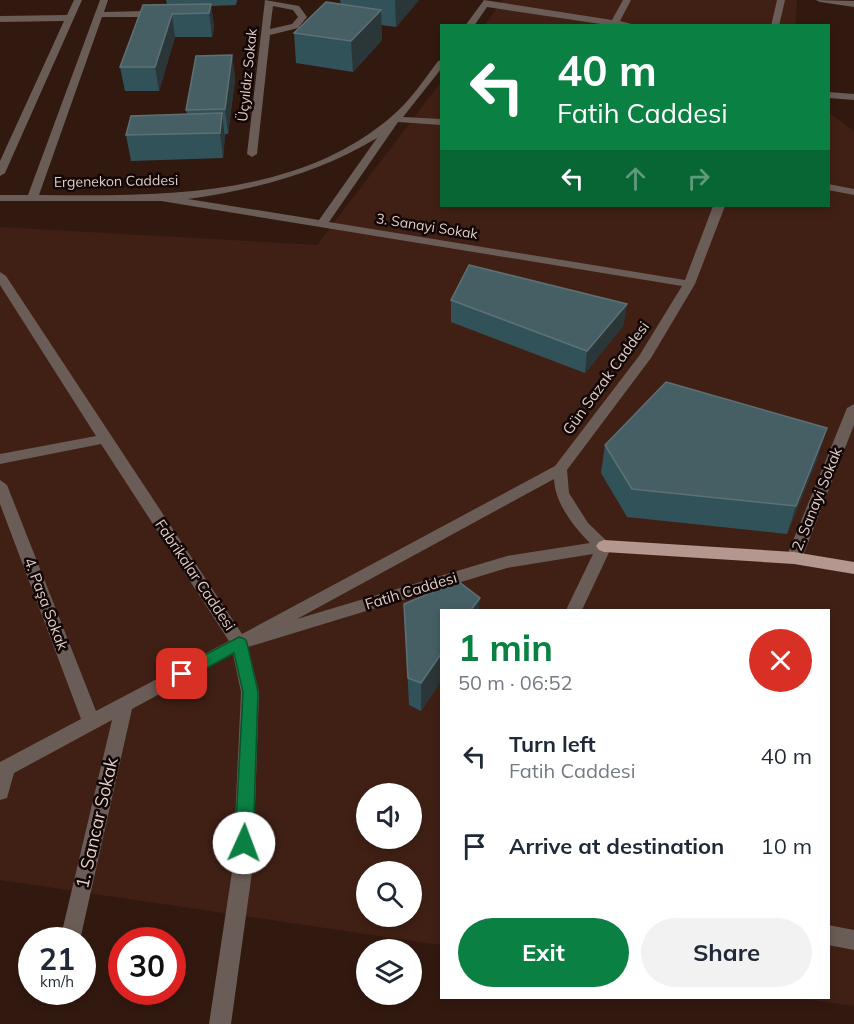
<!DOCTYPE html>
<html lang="en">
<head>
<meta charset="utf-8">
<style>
	:root { --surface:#fff; --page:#f2f2f3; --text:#1f2937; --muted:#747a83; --accent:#0b8043 }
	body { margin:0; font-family:Mulish,sans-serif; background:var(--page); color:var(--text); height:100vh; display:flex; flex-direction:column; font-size:22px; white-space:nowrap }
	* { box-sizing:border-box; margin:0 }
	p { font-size:20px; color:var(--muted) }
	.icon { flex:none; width:33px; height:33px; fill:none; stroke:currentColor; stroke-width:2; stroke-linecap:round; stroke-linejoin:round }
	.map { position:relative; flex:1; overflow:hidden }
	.drawer { position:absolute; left:440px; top:609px; width:390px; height:390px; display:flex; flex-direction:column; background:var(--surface); border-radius:0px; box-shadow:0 3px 9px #0003 }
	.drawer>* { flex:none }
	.guide { position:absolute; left:440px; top:24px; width:390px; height:183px; border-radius:0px; box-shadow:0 3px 9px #0003; background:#0b8043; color:#fff; overflow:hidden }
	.fabs { position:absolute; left:356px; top:783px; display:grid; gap:12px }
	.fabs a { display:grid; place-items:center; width:66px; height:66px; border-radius:50%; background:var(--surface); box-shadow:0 3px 9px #0003; font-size:30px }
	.speed { position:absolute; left:18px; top:927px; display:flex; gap:12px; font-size:30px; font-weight:700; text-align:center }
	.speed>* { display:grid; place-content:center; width:78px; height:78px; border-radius:50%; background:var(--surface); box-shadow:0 3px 9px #0003; line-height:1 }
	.speed small { font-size:15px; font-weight:400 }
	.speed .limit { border:9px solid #d22; background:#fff; color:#111 }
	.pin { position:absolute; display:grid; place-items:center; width:51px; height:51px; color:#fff; margin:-26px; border-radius:12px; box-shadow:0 3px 9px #0006 }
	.me { position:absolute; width:66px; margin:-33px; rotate:2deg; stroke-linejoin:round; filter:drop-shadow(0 0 4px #0008) }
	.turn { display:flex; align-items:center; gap:21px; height:126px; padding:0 18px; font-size:27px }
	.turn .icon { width:78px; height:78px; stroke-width:2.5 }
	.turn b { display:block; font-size:42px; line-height:51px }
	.lanes { display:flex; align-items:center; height:57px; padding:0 18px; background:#0003; justify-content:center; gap:30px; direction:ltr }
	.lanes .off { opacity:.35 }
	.round { display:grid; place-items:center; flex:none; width:63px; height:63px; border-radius:32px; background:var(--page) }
	.head { display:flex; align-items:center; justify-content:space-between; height:102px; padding:0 18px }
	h1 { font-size:36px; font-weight:700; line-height:45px; color:var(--accent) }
	.cta { display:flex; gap:12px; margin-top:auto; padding:12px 18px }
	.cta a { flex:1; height:69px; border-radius:36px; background:var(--accent); color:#fff; font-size:24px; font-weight:700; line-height:69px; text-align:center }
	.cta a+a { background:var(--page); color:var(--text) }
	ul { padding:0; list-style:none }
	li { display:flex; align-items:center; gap:18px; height:90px; padding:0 18px }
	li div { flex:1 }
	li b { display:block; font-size:22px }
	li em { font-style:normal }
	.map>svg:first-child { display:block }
</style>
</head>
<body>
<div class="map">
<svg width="854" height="1024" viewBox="0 0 854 1024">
	<rect width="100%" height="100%" fill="#321910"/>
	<path fill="#402015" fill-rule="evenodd" d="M503 0H797L795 25 484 26Z
		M441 82V206H828V112L854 131V1006L795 998H828V610H441V945L0 880V227L317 245ZM366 794H411V838H366ZM366 872H411V916H366Z"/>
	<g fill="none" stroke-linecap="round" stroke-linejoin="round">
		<path fill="#6a5c57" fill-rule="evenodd" d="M74 0H82L5 173 0 176V161L64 21 0 22V16L67 15Z
			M100 0H108L104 12 145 11 149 14 145 17H102L39 195C157 196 295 199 391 117 410 101 424 80 438 61L441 60V69L403 117 441 119V125L398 122 329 222 685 280 713 206H725L695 284 651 358 567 470 569 493 588 523 612 546 582 610H566L593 554 507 568 248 647 259 692 253 865 231 1024H209L233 865 241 692 233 654 132 709 80 940H60L112 720 14 773 7 798 0 800V762L81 719 0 504V480L7 485 96 711 229 641 101 444 0 464V454L96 436 0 285V272L6 276 242 634 555 466 639 356 682 286 161 201H0V195H28ZM377 138 319 220 188 199C254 190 319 173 377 138ZM554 479C555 503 573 526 590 543L507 556 297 619Z
			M265 0 299 6 307 17 298 28 270 35 257 154 252 157 247 154ZM273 6 293 10 298 17 292 24 270 29Z
			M484 0 612 20 623 0H631L620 21 639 26H614L487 7 474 26H465Z
			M777 0H785L779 26H771Z
			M816 0 854 1V7L820 2Z
			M828 92 854 94V100L828 98Z
			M828 184 854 189V195L828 190Z
			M854 404V425L802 558 800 562H788L786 558 847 408Z
			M828 925 854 930V950L828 945Z"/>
		<path fill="#b4978e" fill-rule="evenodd" d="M604 540 794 552 854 562V574L794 564 604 552 599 550 596 546 599 542Z"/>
	</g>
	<path fill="#325259" d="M166 0H237L236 5 211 6 214 27 212 37H175L159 91H125L120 67 167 5Z
		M340 0H419L396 27 381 25 382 40 353 72 296 63 294 33 341 4Z
		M232 55 235 79 228 134H225L223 158 131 161 126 135 187 114 186 110Z
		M451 300 627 304 623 326 585 373 451 322Z
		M605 445 818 457 787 534 627 517 601 473Z
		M404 604 441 610V681L421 711 409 705Z"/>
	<path fill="#2a3637" d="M395 0H419L396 27Z
		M211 4 214 27 212 37 209 13Z
		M381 10 382 40 353 72 351 41Z
		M172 14 175 37 159 91 155 67Z
		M232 55 235 79 228 134 225 109Z
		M222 113 225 138 223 158 220 133Z
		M627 304 623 326 585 373 587 351Z
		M827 428 818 457 787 534 796 506Z
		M480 598 479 610H471Z
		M441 654V681L421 711V683Z"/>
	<path fill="#455f65" stroke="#5d7174" stroke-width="1.5" d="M326 2 381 10 351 41 294 33Z
		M211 4 209 13 172 14 155 67H120L143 5Z
		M232 55 225 109 186 110 196 56Z
		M222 113 220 133 126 135 131 116Z
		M469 265 627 304 587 351 451 300Z
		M666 382 827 428 796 506 632 489 605 445Z
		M458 581 480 598 471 610H441V654L421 683 408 678 404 604Z"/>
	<path fill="#0b8043" stroke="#07532c" stroke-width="1.5" d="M239 637 245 639 247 643 258 692 253 843 250 849 244 851 238 849 235 843 243 692 234 653 187 679 182 681 176 679 174 674 176 670Z"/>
	<g text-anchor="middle" stroke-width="5" stroke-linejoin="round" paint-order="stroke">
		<g font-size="14" fill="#dfcdc7" stroke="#120705">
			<text transform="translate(247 75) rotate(-84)" y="5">Üçyıldız Sokak</text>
			<text transform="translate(116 181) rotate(-1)" y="5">Ergenekon Caddesi</text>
			<text transform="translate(427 226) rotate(9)" y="5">3. Sanayi Sokak</text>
		</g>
		<g font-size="15" fill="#dfcdc7" stroke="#120705">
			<text transform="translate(606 378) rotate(-54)" y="5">Gün Sazak Caddesi</text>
			<text transform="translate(817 499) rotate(-68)" y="5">2. Sanayi Sokak</text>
			<text transform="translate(195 575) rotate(56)" y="5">Fabrikalar Caddesi</text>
			<text transform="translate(411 591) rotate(-17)" y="5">Fatih Caddesi</text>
			<text transform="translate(46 604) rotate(69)" y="5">4. Paşa Sokak</text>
		</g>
		<g font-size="18" fill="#dfcdc7" stroke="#120705">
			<text transform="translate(97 823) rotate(-77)" y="6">1. Sancar Sokak</text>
		</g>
	</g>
</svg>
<div class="fabs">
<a><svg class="icon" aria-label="sound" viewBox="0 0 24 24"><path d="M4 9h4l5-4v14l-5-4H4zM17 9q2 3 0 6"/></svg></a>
<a><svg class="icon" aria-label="search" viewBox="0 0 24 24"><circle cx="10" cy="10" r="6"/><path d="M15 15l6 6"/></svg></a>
<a><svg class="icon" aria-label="layers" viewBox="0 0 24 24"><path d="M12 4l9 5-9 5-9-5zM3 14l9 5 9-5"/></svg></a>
</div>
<div class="speed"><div>21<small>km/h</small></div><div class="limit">30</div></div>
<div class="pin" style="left:182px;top:674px;background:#d93025"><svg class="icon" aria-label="arrive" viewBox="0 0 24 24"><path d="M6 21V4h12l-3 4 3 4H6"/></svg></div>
<svg class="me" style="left:244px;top:843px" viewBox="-20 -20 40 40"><circle r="19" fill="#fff"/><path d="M0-13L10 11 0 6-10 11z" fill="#0b8043"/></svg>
<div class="guide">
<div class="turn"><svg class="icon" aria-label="left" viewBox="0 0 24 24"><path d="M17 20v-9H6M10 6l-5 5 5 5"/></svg><div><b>40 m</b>Fatih Caddesi</div></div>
<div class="lanes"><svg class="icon" aria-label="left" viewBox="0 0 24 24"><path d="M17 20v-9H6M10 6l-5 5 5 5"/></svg><svg class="icon off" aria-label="ahead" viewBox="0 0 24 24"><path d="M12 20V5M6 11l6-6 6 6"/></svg><svg class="icon off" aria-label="right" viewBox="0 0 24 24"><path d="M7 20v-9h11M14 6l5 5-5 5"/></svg></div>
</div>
<section class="drawer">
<div class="head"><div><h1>1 min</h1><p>50 m · 06:52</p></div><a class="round" style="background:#d93025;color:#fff"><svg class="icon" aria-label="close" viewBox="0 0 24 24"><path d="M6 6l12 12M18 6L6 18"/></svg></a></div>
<ul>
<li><svg class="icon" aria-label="left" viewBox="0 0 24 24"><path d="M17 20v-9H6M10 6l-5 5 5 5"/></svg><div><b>Turn left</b><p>Fatih Caddesi</p></div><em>40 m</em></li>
<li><svg class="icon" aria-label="arrive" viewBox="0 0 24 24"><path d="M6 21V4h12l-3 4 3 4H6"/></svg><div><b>Arrive at destination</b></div><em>10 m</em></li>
</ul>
<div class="cta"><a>Exit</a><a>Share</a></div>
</section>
</div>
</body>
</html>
